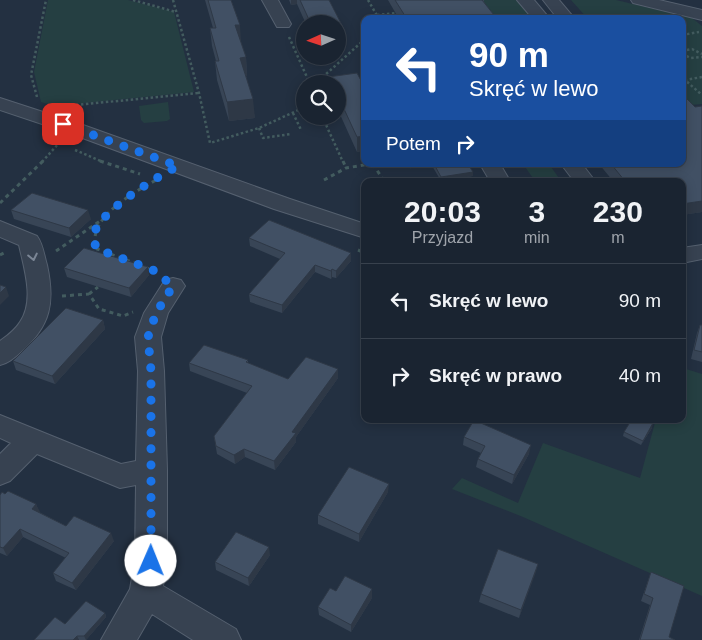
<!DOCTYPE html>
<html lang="pl">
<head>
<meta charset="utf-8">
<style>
	:root { --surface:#1a2431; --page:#232c39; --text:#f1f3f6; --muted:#9fa4ab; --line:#38414d }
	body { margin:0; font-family:Helvetica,sans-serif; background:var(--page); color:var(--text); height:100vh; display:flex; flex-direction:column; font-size:19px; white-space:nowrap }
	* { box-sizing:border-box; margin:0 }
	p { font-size:16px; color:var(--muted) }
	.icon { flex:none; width:28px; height:28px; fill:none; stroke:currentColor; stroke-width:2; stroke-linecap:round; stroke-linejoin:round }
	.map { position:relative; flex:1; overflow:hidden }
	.details { position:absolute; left:361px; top:178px; width:325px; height:245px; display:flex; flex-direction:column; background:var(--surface); border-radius:10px; box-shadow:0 2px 12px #0003,0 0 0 1px var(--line) }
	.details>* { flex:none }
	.guide { position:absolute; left:361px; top:15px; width:325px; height:152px; border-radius:10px; box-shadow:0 2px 12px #0003,0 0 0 1px var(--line); background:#1a4fa0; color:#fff; overflow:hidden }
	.needle { width:32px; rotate:267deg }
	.buttons { position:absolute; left:296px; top:15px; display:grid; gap:10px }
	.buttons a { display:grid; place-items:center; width:50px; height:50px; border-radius:50%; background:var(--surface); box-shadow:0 2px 12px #0003,0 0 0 1px var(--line); font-size:25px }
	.pin { position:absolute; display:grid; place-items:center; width:42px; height:42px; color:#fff; margin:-21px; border-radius:10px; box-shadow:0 2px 8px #0006 }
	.me { position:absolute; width:55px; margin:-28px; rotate:1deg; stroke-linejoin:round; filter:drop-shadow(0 0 4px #0008) }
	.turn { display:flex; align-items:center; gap:18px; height:105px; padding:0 25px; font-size:22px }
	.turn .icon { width:65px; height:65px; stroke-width:2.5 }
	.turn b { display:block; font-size:35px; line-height:42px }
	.then { display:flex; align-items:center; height:48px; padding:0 25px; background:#0003; gap:10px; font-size:19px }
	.eta { display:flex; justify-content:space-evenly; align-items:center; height:85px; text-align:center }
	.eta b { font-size:30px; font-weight:700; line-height:35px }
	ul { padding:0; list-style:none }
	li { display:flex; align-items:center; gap:15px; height:75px; padding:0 25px; border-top:1px solid var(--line) }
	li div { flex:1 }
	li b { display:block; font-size:19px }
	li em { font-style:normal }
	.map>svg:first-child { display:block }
</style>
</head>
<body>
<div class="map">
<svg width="702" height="640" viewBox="0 0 702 640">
	<rect width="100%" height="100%" fill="#233041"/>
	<path fill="#253f42" d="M48 0H128L174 12 194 92 54 106 41 102 34 72Z
		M474 0H519L536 19H486Z
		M571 0H616L692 18 702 26V104L690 105 683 98 682 19H588Z
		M168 102 170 119 167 121 144 123 141 120 139 106Z
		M523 164H549L561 181H535Z
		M683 368 702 374V596L523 517 452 489 462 478 518 503 543 443 640 478 656 419H682Z"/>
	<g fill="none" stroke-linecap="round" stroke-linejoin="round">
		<g stroke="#55606f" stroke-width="2">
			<path id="minor" d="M262 0H278L291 24 289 27H277Z
				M517 0H534L550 19H533Z
				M543 0H559L575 19H558Z
				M631 0H659L702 10V20L633 3Z
				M0 98 83 125 290 199 365 224V238L274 209 69 133 0 110Z
				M480 164H500L510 181H490Z
				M561 164H582L595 181H574Z
				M0 221 37 236C43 244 44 255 47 265 55 302 51 325 22 351 15 357 9 363 0 365V341C7 336 15 330 20 322 35 301 24 268 19 245L0 237Z
				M702 245V259L682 263V248Z
				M173 278 181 280 185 286 168 313 161 337 164 371 167 470V561L163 586 236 629 241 640H193L152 614 137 640H101L130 589 135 561 136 485 120 488 37 454 10 481 0 485V454L11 443 0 438V415L121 464 136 461 138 371 135 337 144 313 165 280Z"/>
		</g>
		<path stroke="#435c5f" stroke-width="2.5" stroke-dasharray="2.5 2.5" stroke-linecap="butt" d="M133 0 176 12
			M173 0 199 93 210 143 259 128 305 107
			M368 0 379 19
			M377 15 396 13
			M682 35 699 32
			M289 37 310 84
			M682 51 692 49 702 54
			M682 54 691 58 702 57
			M702 77 685 80 702 95
			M315 84 365 39
			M37 97 31 75 46 0
			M66 106 199 93
			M293 113 301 130
			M322 116 343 162
			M259 128 263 138 291 134
			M75 150 103 162
			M42 162 59 143"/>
		<path stroke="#435c5f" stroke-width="3" stroke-dasharray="4 4" stroke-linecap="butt" d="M100 161 140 174
			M343 161 346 168
			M373 164 384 181
			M410 164 412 168
			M324 180 346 168 370 164
			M0 203 43 161
			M358 250 365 253
			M56 251 100 221
			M0 255 6 252
			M137 264 97 249C84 219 136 191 158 179
			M145 267 157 273
			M89 294 98 287
			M62 296 89 294 99 309 123 316 133 312"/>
		<use href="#minor" fill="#374251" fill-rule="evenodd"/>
	</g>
	<path fill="#384556" d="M205 0H231L241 42V43L246 57 247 76H246L255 118 229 121 217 80 215 61H216L212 46 210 28H213Z
		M289 0H329L345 31V45L338 24H306L297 4 291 5Z
		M388 0H484V2L494 15V19H399Z
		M328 77 365 88V150L357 152 338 110V84H328Z
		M695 107 702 212 682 215V181H613L599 164H682Z
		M431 164H468L473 176 441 181Z
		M11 210 91 219 71 237 14 219Z
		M249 238 351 261 336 278 332 277 331 279 315 272 282 313 250 302 249 294 280 259 250 246Z
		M64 268 149 275 131 297 67 277Z
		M103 320 105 329 55 384 16 370 13 361Z
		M700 325H702V362L691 359 697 333Z
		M248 360V363L288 379 338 369V378L296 437V442L275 470 245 457 235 464 217 454 214 436 247 393 190 371 189 363Z
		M652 428 641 445 623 436 624 432Z
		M464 437 529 454 512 484 476 467 478 459 481 453 463 445Z
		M388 492 359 542 318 524V515Z
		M0 495 36 504 39 512 66 526 114 541 76 590 56 581 53 573 66 558 23 537 7 556 0 553Z
		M270 555 249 586 216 570 215 562Z
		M538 564 519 618 479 602 481 594Z
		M651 572 669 637 675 640H639L650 605 641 601Z
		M372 598 351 632 319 615 318 607Z
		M105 613 106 617 86 640H79L65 624Z"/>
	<path fill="#2e3846" d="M291 0H297V4L291 5Z
		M494 15V19H467Z
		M235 25H240L241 42 236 43Z
		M345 31V45H338V32Z
		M246 57 247 76H242L240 58Z
		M253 99 255 118 229 121 227 102Z
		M365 136V150L357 152V137Z
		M473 172V176L441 181V177Z
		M702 201V212L682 215V204Z
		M88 210 91 219 71 237 69 228Z
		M351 253V261L336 278V271Z
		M315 265V272L282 313V305Z
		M148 267 149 275 131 297 129 288Z
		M332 269V277L331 279V271Z
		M6 287 9 296 0 305V293Z
		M103 320 105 329 55 384 52 376Z
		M338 369V378L296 437V442L275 470 274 461 292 432Z
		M653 423 652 428 641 445 643 441Z
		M531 445 529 454 512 484 514 475Z
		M244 449 245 457 235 464 234 455Z
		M389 484 388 492 359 542V534Z
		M36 504 40 512 36 517 32 509Z
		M20 529 23 537 7 556 3 548Z
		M111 533 114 541 76 590 72 583Z
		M269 547 270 555 249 586 248 578Z
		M538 564 536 572 519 618 521 610Z
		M372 589V598L351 632V625Z
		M105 613 106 617 86 640 84 636Z
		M77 636 79 640H73Z"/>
	<path fill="#415064" stroke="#2e3846" d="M208 0H231L240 25H235L246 57 240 58 253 99 227 102 215 61H219L210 28H216Z
		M300 0H329L345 31 338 32V24H311Z
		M395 0H482L494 15 467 19H407Z
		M357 73 365 88V136L357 137 338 96V84H331L328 77Z
		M682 94 695 107 702 106V201L682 204V181H625L611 164H682Z
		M434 164H468L473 172 441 177Z
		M32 193 88 210 69 228 11 210Z
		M269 220 351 253 336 271 332 269 331 271 315 265 282 305 249 294 285 253 249 238Z
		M84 248 148 267 129 288 64 268Z
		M0 285 6 287 0 293Z
		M66 308 103 320 52 376 13 361Z
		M700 325H702V352L694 350Z
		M204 345 248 360 246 362 288 379 306 357 338 369 292 432 296 433 274 461 244 449 234 455 216 446 214 436 252 386 189 363Z
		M632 419H643L653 423 643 441 624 432Z
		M474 420 531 445 514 475 478 459 485 446 464 437Z
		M349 467 389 484 359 534 318 515Z
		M8 491 36 504 32 509 66 526 74 516 111 533 72 583 53 573 69 553 20 529 3 548 0 547V495L2 492 5 494Z
		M236 532 269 547 248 578 215 562Z
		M498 549 538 564 521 610 481 594Z
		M651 572 684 586 669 637 675 640H640L653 598 644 594Z
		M345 576 372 589 351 625 318 607 330 588 336 591Z
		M86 601 105 613 84 636H77L73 640H34L55 617 65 624Z"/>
	<defs><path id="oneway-chevron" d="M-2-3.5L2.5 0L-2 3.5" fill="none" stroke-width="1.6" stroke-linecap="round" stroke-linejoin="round" transform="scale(1.25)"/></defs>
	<use stroke="#7b8695" href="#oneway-chevron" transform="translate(33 257) rotate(78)"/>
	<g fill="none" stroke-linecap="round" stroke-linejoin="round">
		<path stroke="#1a73e8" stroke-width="9" stroke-dasharray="0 16.2" d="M63 124 178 166C157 177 104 209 95 231 93 237 94 243 97 249L153 270 173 286 156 313 148 337 151 371V561"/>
	</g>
</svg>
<div class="buttons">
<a><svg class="needle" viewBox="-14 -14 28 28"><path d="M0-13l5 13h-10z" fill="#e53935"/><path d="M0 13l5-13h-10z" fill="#9fa4ab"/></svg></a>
<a><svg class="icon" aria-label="search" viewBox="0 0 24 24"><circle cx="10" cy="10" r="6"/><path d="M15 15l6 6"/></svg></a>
</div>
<div class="pin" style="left:63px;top:124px;background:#d93025"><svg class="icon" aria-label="arrive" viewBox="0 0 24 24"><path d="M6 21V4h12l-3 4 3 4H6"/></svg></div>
<svg class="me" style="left:151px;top:561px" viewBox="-20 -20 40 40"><circle r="19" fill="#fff"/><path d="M0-13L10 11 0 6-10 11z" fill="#1a73e8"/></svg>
<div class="guide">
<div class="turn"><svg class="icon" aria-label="left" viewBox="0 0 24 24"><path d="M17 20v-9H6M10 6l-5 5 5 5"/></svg><div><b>90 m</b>Skręć w lewo</div></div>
<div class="then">Potem<svg class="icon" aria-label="right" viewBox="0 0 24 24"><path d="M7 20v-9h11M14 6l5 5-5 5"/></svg></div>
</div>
<section class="details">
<div class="eta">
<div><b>20:03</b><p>Przyjazd</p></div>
<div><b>3</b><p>min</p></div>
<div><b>230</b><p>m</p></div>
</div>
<ul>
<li><svg class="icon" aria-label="left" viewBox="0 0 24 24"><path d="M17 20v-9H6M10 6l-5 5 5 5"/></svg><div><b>Skręć w lewo</b></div><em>90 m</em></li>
<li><svg class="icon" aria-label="right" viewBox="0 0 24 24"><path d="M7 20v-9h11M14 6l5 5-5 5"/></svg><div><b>Skręć w prawo</b></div><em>40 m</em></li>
</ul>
</section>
</div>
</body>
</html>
